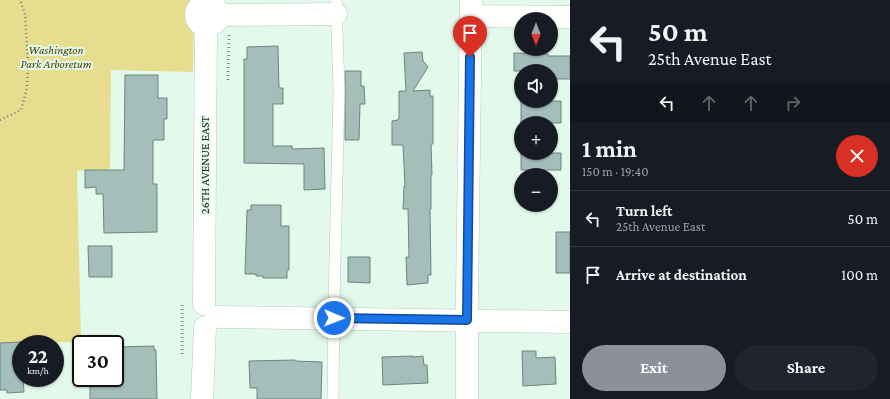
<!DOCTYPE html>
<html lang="en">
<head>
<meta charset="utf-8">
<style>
	:root { --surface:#171b24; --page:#20242c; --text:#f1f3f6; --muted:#9ea1a6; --line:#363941; --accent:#8c9099 }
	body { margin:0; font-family:"Crimson Pro",serif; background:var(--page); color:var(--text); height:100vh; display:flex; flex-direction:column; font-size:15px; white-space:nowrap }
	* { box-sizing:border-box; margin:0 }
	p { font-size:13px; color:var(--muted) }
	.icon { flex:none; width:22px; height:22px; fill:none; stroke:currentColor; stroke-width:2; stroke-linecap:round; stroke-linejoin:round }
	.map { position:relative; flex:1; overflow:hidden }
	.sheet { display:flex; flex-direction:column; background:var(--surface); width:320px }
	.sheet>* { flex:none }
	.guide { background:#171b24; color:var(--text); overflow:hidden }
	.needle { width:26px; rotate:180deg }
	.tools { position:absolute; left:514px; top:12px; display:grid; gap:8px }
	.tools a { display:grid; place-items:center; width:44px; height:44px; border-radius:50%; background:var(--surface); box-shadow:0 1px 3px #0004; font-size:20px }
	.speed { position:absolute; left:12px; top:335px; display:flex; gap:8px; font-size:20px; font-weight:700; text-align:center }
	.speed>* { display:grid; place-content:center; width:52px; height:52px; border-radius:50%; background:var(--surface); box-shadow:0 1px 3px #0004; line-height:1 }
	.speed small { font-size:10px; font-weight:400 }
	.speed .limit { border:2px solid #111; border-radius:6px; background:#fff; color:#111 }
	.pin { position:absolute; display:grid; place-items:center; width:34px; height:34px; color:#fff; margin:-41px -17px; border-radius:50% 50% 50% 0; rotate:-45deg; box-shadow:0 0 4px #0007 }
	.pin .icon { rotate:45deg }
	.me { position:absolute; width:44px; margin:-22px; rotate:91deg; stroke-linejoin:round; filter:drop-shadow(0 0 3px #0008) }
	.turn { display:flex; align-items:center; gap:14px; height:84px; padding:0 12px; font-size:18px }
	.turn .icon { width:52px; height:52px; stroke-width:2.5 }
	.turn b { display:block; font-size:28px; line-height:34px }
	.lanes { display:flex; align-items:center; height:38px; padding:0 12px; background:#0003; justify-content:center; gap:20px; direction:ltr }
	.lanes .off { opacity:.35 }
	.round { display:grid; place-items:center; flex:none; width:42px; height:42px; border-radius:21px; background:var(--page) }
	.summary { display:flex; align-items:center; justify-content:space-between; height:68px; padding:0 12px }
	h1 { font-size:24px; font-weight:700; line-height:30px }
	.primary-button { display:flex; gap:8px; margin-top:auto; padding:8px 12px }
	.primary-button a { flex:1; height:46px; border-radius:24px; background:var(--accent); color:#fff; font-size:16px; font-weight:700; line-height:46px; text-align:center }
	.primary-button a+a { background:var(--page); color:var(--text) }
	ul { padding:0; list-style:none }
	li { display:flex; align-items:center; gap:12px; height:56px; padding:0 12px; border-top:1px solid var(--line) }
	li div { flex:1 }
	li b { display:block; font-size:15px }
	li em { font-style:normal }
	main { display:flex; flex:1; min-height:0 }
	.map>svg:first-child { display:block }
</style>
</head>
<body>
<main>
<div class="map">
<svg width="570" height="399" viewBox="0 0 570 399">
	<rect width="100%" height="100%" fill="#e3f9eb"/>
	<path fill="#e6dd8f" d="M0 0H194L193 72 111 70 110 169 77 171 81 342 0 343Z"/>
	<path fill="#a4beb9" stroke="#6d8581" d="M278 46 279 88H283V104H273V146H292V149L324 148 325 189 304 190V164L244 163V59H247V47Z
		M422 52 423 61 428 67 413 91 430 90V96H433V144H431L432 175H431V209H430L431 275H428V283L407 285 406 257H409L408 209H403L404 186H405L403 145H392V121L398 120 399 118V91H406L404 53Z
		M514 53 548 54V56H570V79H551V71H514Z
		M345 71H361V86H364L365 104H360L359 140H345Z
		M125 75H158V98H167V119H164V140H153V184H157V232L104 233 103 194H96V187L85 188V170H124Z
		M521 101H561V123H521Z
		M521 153H561V170H521Z
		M251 205H281V226H289V270H287V278H263V276H256V274H245L247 210H251Z
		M556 232H570V273H556Z
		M88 246H112V277H89Z
		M348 257H370V283L348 282Z
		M21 342V378H23L24 392 7 393V390H0V343Z
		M154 346V350H156L157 399H90V378H115V347Z
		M522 351H536V358L555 357 556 384 523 386Z
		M413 356V357L423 356 424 365H427L428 383 383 385 382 357Z
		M295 360V361L322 362 321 399H257V388H250L249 361Z"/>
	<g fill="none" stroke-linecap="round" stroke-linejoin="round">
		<g stroke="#b7cbbe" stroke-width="12">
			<path id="lane" d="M333 399 334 303 339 90 336 0"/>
		</g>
		<g stroke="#b7cbbe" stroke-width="23">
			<path id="street" d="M196 15a11 11 0 1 1 22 0a11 11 0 1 1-22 0Z
				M218 15 336 14
				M471 16 570 17
				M204 304 206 25
				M216 317 570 322
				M202 399 205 327
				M467 399V296L471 0"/>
		</g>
		<path stroke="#76847b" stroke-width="2.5" stroke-dasharray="1 3" stroke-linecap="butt" d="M228 80 229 34
			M0 120 21 110 27 88 28 64 25 14 20 0
			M182 354V302"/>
		<use href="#lane" stroke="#fff" stroke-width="11"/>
		<use href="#street" stroke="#fff" stroke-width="22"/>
	</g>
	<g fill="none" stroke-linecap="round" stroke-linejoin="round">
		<g stroke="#114b97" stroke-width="10">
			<path id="route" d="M334 318 467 320 470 57"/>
		</g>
		<use href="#route" stroke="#1a73e8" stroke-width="7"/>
	</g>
	<g text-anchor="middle" stroke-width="4" stroke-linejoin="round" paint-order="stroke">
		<g font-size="12" font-style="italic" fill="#4b4300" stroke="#e3f9eb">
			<text x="56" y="54">Washington<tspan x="56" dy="14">Park Arboretum</tspan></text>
		</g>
		<g font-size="12" fill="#18201b" stroke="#e3f9eb">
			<text transform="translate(205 165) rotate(-90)" y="4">26TH AVENUE EAST</text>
		</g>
	</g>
</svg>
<div class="tools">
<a><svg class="needle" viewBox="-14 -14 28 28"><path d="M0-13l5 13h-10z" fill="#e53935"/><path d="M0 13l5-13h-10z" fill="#9ea1a6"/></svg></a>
<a><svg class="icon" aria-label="sound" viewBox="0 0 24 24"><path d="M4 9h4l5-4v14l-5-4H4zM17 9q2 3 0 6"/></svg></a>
<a>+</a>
<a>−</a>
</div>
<div class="speed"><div>22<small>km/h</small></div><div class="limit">30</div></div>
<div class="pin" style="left:470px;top:57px;background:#d93025"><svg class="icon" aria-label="arrive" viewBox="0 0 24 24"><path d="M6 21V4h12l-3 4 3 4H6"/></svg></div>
<svg class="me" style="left:334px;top:318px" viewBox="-20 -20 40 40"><circle r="17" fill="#1a73e8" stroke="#fff" stroke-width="3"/><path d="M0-11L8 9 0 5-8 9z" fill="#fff"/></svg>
</div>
<section class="sheet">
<div class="guide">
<div class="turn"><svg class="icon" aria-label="left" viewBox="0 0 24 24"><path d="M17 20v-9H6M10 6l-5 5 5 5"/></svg><div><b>50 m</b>25th Avenue East</div></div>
<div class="lanes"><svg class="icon" aria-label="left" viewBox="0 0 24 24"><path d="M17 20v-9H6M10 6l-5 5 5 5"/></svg><svg class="icon off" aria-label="ahead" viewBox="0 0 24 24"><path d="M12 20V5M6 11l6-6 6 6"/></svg><svg class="icon off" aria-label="ahead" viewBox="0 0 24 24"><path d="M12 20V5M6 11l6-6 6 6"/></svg><svg class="icon off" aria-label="right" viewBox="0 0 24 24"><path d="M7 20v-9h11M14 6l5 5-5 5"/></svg></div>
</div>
<div class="summary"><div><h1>1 min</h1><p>150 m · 19:40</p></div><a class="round" style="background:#d93025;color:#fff"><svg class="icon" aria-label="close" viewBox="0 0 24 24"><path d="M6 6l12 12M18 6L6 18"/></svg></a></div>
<ul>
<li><svg class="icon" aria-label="left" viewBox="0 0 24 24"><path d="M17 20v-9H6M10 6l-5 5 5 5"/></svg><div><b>Turn left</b><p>25th Avenue East</p></div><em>50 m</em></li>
<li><svg class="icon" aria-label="arrive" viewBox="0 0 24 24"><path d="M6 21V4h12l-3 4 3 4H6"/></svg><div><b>Arrive at destination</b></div><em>100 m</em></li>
</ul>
<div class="primary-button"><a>Exit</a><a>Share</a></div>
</section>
</main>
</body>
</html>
